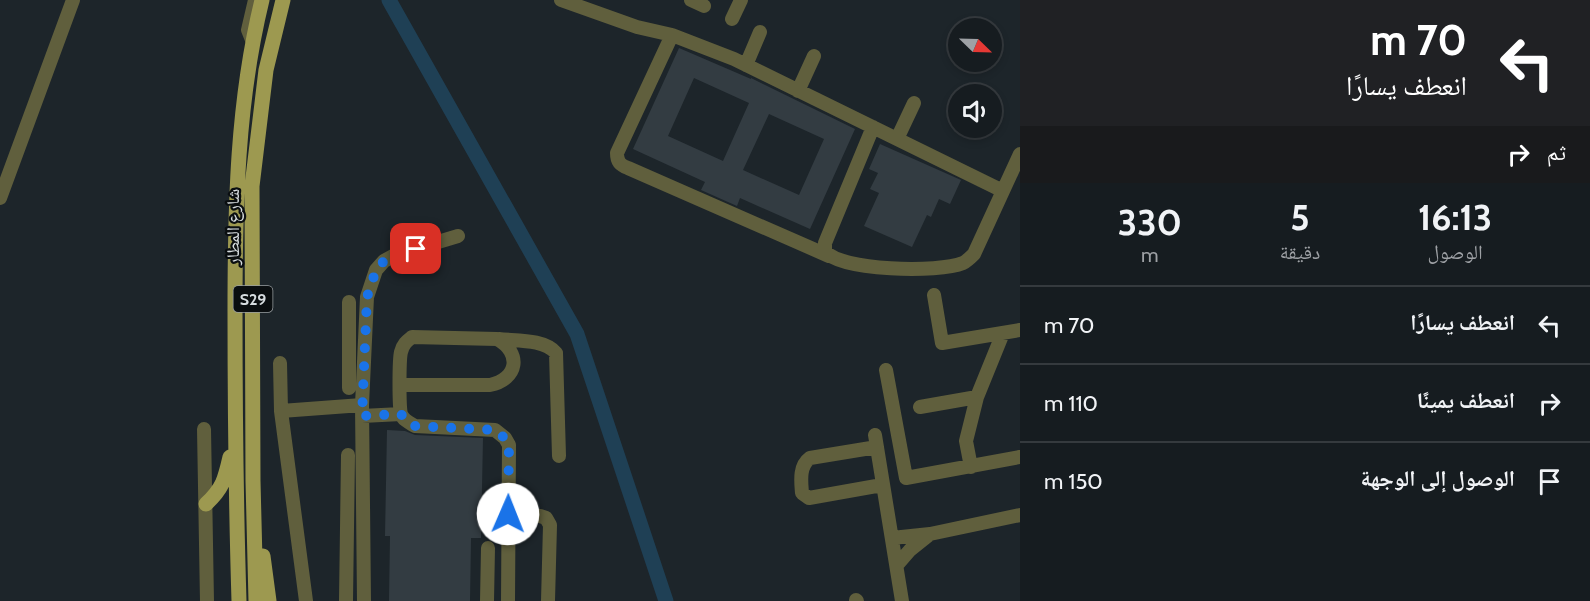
<!DOCTYPE html>
<html lang="ar">
<head>
<meta charset="utf-8">
<style>
	:root { --surface:#161c20; --page:#23292d; --text:#f1f3f6; --muted:#9ea1a5; --line:#353a3e }
	body { margin:0; font-family:Cabin,"Noto Naskh Arabic",sans-serif; background:var(--page); color:var(--text); direction:rtl; height:100vh; display:flex; flex-direction:column; font-size:22px; white-space:nowrap }
	* { box-sizing:border-box; margin:0 }
	p { font-size:20px; color:var(--muted) }
	.icon { flex:none; width:33px; height:33px; fill:none; stroke:currentColor; stroke-width:2; stroke-linecap:round; stroke-linejoin:round }
	.map { position:relative; flex:1; overflow:hidden; direction:ltr }
	.panel { display:flex; flex-direction:column; background:var(--surface); width:570px }
	.panel>* { flex:none }
	.hud { background:#202124; color:#fff; overflow:hidden }
	.needle { width:39px; rotate:113deg }
	.tools { position:absolute; left:948px; top:18px; display:grid; gap:12px }
	.tools a { display:grid; place-items:center; width:54px; height:54px; border-radius:50%; background:var(--surface); box-shadow:0 3px 9px #0003,0 0 0 2px var(--line); font-size:30px }
	.pin { position:absolute; display:grid; place-items:center; width:51px; height:51px; color:#fff; margin:-26px; border-radius:12px; box-shadow:0 3px 9px #0006 }
	.me { position:absolute; width:66px; margin:-33px; rotate:1deg; stroke-linejoin:round; filter:drop-shadow(0 0 4px #0008) }
	.turn { display:flex; align-items:center; gap:21px; height:126px; padding:0 24px; font-size:27px }
	.turn .icon { width:78px; height:78px; stroke-width:2.5 }
	.turn b { display:block; font-size:42px; line-height:51px }
	.then { display:flex; align-items:center; height:57px; padding:0 24px; background:#0003; gap:12px; font-size:22px }
	.eta { display:flex; justify-content:space-evenly; align-items:center; height:102px; text-align:center }
	.eta b { font-size:36px; font-weight:800; line-height:42px }
	ul { padding:0; list-style:none }
	li { display:flex; align-items:center; gap:18px; height:78px; padding:0 24px; border-top:2px solid var(--line) }
	li div { flex:1 }
	li b { display:block; font-size:22px }
	li em { font-style:normal }
	main { display:flex; flex:1; min-height:0 }
	.map>svg:first-child { display:block }
</style>
</head>
<body>
<main>
<section class="panel">
<div class="hud">
<div class="turn"><svg class="icon" aria-label="left" viewBox="0 0 24 24"><path d="M17 20v-9H6M10 6l-5 5 5 5"/></svg><div><b>70 m</b>انعطف يسارًا</div></div>
<div class="then">ثم<svg class="icon" aria-label="right" viewBox="0 0 24 24"><path d="M7 20v-9h11M14 6l5 5-5 5"/></svg></div>
</div>
<div class="eta">
<div><b>16:13</b><p>الوصول</p></div>
<div><b>5</b><p>دقيقة</p></div>
<div><b>330</b><p>m</p></div>
</div>
<ul>
<li><svg class="icon" aria-label="left" viewBox="0 0 24 24"><path d="M17 20v-9H6M10 6l-5 5 5 5"/></svg><div><b>انعطف يسارًا</b></div><em>70 m</em></li>
<li><svg class="icon" aria-label="right" viewBox="0 0 24 24"><path d="M7 20v-9h11M14 6l5 5-5 5"/></svg><div><b>انعطف يمينًا</b></div><em>110 m</em></li>
<li><svg class="icon" aria-label="arrive" viewBox="0 0 24 24"><path d="M6 21V4h12l-3 4 3 4H6"/></svg><div><b>الوصول إلى الوجهة</b></div><em>150 m</em></li>
</ul>
</section>
<div class="map">
<svg width="1020" height="601" viewBox="0 0 1020 601">
	<rect width="100%" height="100%" fill="#1d252a"/>
	<g fill="none" stroke-linecap="round" stroke-linejoin="round">
		<path stroke="#1f4055" stroke-width="15" d="M389 0 577 334 666 601"/>
	</g>
	<path fill="#333c42" fill-rule="evenodd" d="M679 48 751 79V78L855 129 810 229 740 198 737 206 701 190 705 182 633 149ZM694 78 749 103 723 161 668 136ZM769 114 824 139 799 195 743 170Z
		M880 144 961 180 950 204 939 199 931 217 927 215 912 247 864 226 879 193 870 189 878 173 869 169Z
		M387 430 405 431 415 435 483 438 481 538H471L470 601H389L390 536H385Z"/>
	<g fill="none" stroke-linecap="round" stroke-linejoin="round">
		<path stroke="#605f3d" stroke-width="14" d="M561 0 637 27 672 35 734 59 1003 191
			M691 0 704 6
			M732 19 741 0
			M672 35 617 153C617 162 620 165 628 168L829 256
			M252 40 248 30 255 0
			M746 65 760 32
			M798 91 814 56
			M873 127 825 243V251C840 271 939 273 963 263 967 261 970 258 974 254L1020 154
			M897 139 914 103
			M0 198 73 0
			M934 295 942 343 1020 330
			M349 302V388
			M499 339C517 341 544 339 556 353L559 456
			M280 363 281 411 306 601
			M886 370 906 478 1020 457
			M401 385H490C518 379 522 353 497 339L412 337C407 341 403 344 401 352 399 360 399 407 401 414 403 420 410 423 415 426L495 430 505 438 509 445 508 601
			M920 407 977 397
			M281 411 362 405
			M362 416 401 414
			M204 429 207 601
			M875 435 902 601
			M877 447 810 458C799 466 801 481 802 493L809 498 882 485
			M971 467 966 441 977 397 1003 333
			M509 514 540 516 546 518 550 525 548 601
			M892 538 930 534 1020 515
			M897 565 910 550 930 534
			M856 600 857 601
			M346 601 348 455
			M364 601 362 405 367 297 376 270 384 261 395 255 458 236
			M487 601 488 548"/>
		<path stroke="#9d9950" stroke-width="15" d="M206 504C223 488 225 479 230 457
			M263 556 269 601
			M239 601C236 504 235 408 235 311 235 206 237 102 262 0
			M256 601 253 481 252 186 266 70 283 0"/>
	</g>
	<g fill="none" stroke-linecap="round" stroke-linejoin="round">
		<path stroke="#1a73e8" stroke-width="10" stroke-dasharray="0 18" d="M416 249 384 261 376 270 367 297 362 416 401 414 407 422 415 426 495 430C502 435 505 438 509 446L508 514"/>
	</g>
	<g text-anchor="middle" stroke-width="4.5" stroke-linejoin="round" paint-order="stroke">
		<rect fill="#0a0e10" stroke="#999ea1" stroke-width="1.5" x="233.5" y="286" width="39" height="26" rx="4.5"/>
		<g font-size="16" font-weight="bold" fill="#d6dcdf">
			<text x="253" y="305">S29</text>
		</g>
		<g font-size="18" fill="#d6dcdf" stroke="#0a0e10">
			<text transform="translate(233 227) rotate(-90)" y="6">شارع المطار</text>
		</g>
	</g>
</svg>
<div class="tools">
<a><svg class="needle" viewBox="-14 -14 28 28"><path d="M0-13l5 13h-10z" fill="#e53935"/><path d="M0 13l5-13h-10z" fill="#9ea1a5"/></svg></a>
<a><svg class="icon" aria-label="sound" viewBox="0 0 24 24"><path d="M4 9h4l5-4v14l-5-4H4zM17 9q2 3 0 6"/></svg></a>
</div>
<div class="pin" style="left:416px;top:249px;background:#d93025"><svg class="icon" aria-label="arrive" viewBox="0 0 24 24"><path d="M6 21V4h12l-3 4 3 4H6"/></svg></div>
<svg class="me" style="left:508px;top:514px" viewBox="-20 -20 40 40"><circle r="19" fill="#fff"/><path d="M0-13L10 11 0 6-10 11z" fill="#1a73e8"/></svg>
</div>
</main>
</body>
</html>
